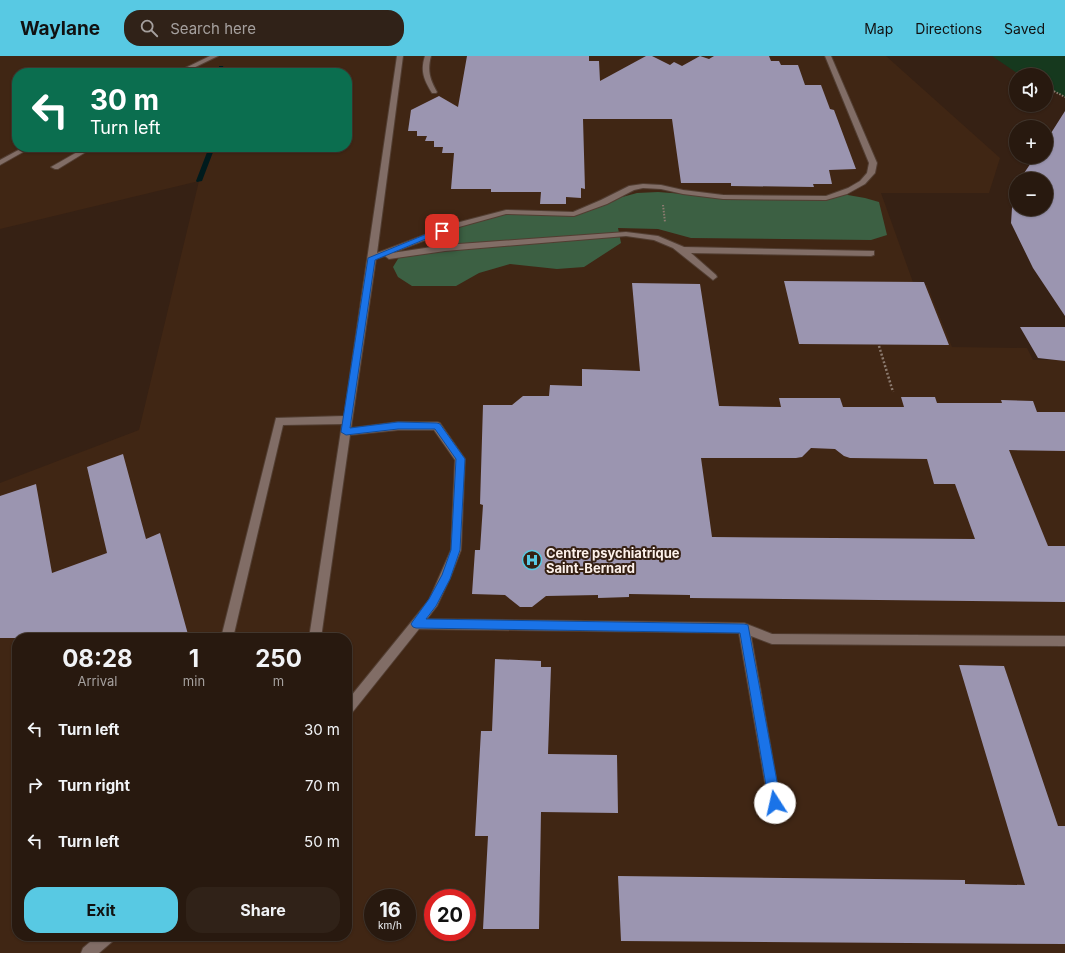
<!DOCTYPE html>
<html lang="en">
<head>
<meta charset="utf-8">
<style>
	:root { --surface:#28190f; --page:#302218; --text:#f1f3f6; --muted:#a5a09e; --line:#44382f; --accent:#58c9e3 }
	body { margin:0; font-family:Inter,sans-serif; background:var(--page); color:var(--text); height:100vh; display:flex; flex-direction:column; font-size:15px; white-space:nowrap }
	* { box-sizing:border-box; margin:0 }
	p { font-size:13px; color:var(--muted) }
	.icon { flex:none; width:22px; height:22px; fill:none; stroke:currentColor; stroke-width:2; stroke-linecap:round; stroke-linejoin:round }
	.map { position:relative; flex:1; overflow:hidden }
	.side { position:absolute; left:12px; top:577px; width:340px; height:308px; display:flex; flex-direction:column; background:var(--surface); border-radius:16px; box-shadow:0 1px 3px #0004,0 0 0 1px var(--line) }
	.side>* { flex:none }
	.guide { position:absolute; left:12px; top:12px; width:340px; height:84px; border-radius:16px; box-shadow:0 1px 3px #0004,0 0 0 1px var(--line); background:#0b6e4f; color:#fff; overflow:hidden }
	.controls { position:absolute; left:1009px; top:12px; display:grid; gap:8px }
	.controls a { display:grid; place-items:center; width:44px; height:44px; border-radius:50%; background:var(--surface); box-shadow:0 1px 3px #0004,0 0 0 1px var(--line); font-size:20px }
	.speed { position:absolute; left:364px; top:833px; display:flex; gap:8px; font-size:20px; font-weight:700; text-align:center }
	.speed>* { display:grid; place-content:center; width:52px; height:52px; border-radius:50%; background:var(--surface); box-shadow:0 1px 3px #0004,0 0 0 1px var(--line); line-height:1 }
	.speed small { font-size:10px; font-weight:400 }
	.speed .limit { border:6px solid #d22; background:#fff; color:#111 }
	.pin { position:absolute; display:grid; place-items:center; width:34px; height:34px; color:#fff; margin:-17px; border-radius:8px; box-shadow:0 2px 6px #0006 }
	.me { position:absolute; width:44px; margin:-22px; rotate:350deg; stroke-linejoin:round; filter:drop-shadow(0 0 3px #0008) }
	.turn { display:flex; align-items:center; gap:14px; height:84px; padding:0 12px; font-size:18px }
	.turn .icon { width:52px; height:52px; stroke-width:2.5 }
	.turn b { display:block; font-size:28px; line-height:34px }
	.eta { display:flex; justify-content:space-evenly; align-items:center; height:68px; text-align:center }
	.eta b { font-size:24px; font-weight:700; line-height:28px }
	.action { display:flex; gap:8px; margin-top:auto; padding:8px 12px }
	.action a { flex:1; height:46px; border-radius:16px; background:var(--accent); color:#111; font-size:16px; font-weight:700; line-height:46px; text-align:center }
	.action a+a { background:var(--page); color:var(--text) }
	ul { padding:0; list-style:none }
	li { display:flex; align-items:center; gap:12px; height:56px; padding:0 12px }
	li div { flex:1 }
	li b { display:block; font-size:15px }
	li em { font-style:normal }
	header { display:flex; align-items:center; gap:24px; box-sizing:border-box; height:56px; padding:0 20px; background:var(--accent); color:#111 }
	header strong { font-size:19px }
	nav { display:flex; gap:22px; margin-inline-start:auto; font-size:14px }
	.search { width:280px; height:36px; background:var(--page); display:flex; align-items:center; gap:10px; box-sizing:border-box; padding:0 14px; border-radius:16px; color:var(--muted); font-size:15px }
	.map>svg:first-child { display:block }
</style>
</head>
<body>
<header>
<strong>Waylane</strong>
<div class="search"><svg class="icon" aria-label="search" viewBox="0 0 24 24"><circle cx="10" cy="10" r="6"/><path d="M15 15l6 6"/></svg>Search here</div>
<nav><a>Map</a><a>Directions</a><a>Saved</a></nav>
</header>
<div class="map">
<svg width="1065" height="897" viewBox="0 0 1065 897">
	<rect width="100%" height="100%" fill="#362114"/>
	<path fill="#402614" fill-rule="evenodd" d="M0 0H886L1000 102 989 137H881L914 229H927L952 291 1027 292 1033 304H1065V897H0V427L139 374 199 125 0 173ZM17 17H347V91H17ZM17 582H347V880H17ZM373 842H407V876H373ZM433 842H467V876H433Z"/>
	<path fill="#16391e" d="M992 0H1065V41L1046 31V19H1020Z"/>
	<path fill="#3c6043" d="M658 136 723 141 825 142 842 138 865 142 879 146 887 179 871 184 691 182 658 173 618 172 621 187 584 211 557 213 510 208 479 217 456 230H412L398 221 393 211 401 198 445 192 447 183 456 169 506 156 574 158 604 146 637 137Z"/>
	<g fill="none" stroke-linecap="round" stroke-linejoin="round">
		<path fill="#001b1d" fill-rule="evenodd" d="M219 10H223L225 17H219Z
			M209 91H215L202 125 197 126 196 125Z"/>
	</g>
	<path fill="#9b95b0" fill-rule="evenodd" d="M467 0H589V5H599L600 25 646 0H652L670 9 674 6 682 10 700 0 709 3 714 0H769L771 5H779L781 9H798L805 29H821L830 53 834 54 856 113 829 114 832 128H813L814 131 731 130V127H681L672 63H583L585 133 581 132V142L566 141V148H540L541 136H491V133H451L454 97H442L443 91H434V85H425L427 80H417V75H408L411 54 439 40 458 51Z
		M1065 55V260L1033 212 1011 167 1012 152 1016 128V153H1046V123H1020L1035 101H1046V85Z
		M784 225 924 226 949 289 799 288Z
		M632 227 700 228 719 350 781 351 779 342H840L843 351H904L901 341H935L937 347H1002L1001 344 1033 345 1037 356H1065V395L1009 394 1048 490H1065V546L690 542V539L629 538V541L598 542V539L546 540 532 551H520L505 539 472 538 475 494H480L483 449 480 448 483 349H512L523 340H549L550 329 582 330V313L640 315ZM811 392 835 393 844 400 850 402 927 403 934 428H955L975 483 712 481 701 402H796L802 401Z
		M1020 271H1065V305L1038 302Z
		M123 398 146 483 160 477 189 582H0V440L36 428 52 517 107 497 87 411Z
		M495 603 541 605V611H551L548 698 617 699 618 757 541 756 539 873H483L488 780H475L481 675H492Z
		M959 609 1004 610 1058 770H1065V888L621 885 618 820 965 824V828L1025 829Z"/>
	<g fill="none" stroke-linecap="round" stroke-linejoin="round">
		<g stroke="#523e32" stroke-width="2">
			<path id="lane" d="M210 0H218L183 17H175Z
				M397 0H403L377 197 456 167 506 154 573 156 601 144 629 130 643 128 661 129 683 134 723 139 826 140 848 132 860 125 867 117 869 107 825 0H831L877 107 875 117 865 128 847 138 826 144 723 143 683 138 661 133 643 132 634 134 607 148 574 160 506 158 459 171 392 197 445 189 626 176 658 180 684 191 874 195V199L871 200 691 197 716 219 717 221 713 224 673 192 654 184 626 180 445 195 389 203 385 200 376 203 351 372 398 366H437L440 367 465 403 461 494 451 520 437 550 427 563 744 567 772 578 1065 580V590L772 588 751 580 783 761 781 765 777 767 773 765 771 761 739 577 419 573 351 658 347 660V645L429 544 451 494 455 404 434 374H398L350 379 321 582H309L342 368 283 369 233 582H221L276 362 344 360Z
				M425 0H431C427 15 430 23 437 36L436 37H432C424 24 420 15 425 0Z
				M24 91H32L0 109V104Z
				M86 91H94L58 113H55L51 111Z
				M97 880H115L113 885 99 897H81L83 892Z"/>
		</g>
		<path stroke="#8c7b70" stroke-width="2" stroke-dasharray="1.5 1.5" stroke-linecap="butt" d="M1046 31 1065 41
			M663 149 665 166"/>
		<path stroke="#8c7b70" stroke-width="2.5" stroke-dasharray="2 2" stroke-linecap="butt" d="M879 290 893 336"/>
		<use href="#lane" fill="#816d66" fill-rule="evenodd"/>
	</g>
	<path fill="#1a73e8" stroke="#114b97" d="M439 173H444L445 175 375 204 350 372 398 366 437 367 440 368 465 403 460 494 450 523 436 550 426 563 744 568 748 569 781 747 779 751 775 753 771 751 769 747 740 577 416 572 413 571 411 568 413 565 429 543 442 519 451 494 456 403 435 373H398L346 379 341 376 368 202Z"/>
	<defs>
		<g id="hospital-ring" transform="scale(1)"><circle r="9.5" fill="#362114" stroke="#58c9e3" stroke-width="1.5"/><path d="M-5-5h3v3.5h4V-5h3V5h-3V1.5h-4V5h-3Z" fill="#58c9e3"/></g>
	</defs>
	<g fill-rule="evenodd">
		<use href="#hospital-ring" x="532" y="504"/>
	</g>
	<g text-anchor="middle" stroke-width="4" stroke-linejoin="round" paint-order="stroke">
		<g font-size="13" font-weight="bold" fill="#fdf1ea" stroke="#362114" text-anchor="start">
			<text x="546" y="502">Centre psychiatrique<tspan x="546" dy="15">Saint-Bernard</tspan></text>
		</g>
	</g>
</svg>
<div class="controls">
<a><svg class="icon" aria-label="sound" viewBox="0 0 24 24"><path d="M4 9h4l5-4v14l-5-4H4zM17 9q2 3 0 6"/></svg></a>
<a>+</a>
<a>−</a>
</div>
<div class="speed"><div>16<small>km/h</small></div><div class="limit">20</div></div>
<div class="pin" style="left:442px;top:175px;background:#d93025"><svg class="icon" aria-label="arrive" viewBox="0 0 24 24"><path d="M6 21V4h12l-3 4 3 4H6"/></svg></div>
<svg class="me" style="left:775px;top:747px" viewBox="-20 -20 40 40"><circle r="19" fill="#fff"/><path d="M0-13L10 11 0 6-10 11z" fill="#1a73e8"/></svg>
<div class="guide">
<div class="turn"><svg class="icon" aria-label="left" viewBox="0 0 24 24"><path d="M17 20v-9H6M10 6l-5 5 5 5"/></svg><div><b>30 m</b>Turn left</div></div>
</div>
<section class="side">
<div class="eta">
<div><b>08:28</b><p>Arrival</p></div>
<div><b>1</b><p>min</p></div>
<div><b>250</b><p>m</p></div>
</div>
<ul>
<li><svg class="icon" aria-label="left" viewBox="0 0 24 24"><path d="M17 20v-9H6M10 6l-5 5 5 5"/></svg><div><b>Turn left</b></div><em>30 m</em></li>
<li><svg class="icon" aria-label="right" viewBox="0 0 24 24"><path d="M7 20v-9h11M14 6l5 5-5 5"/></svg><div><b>Turn right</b></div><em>70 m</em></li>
<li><svg class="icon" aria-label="left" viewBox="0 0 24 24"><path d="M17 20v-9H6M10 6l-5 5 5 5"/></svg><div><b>Turn left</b></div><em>50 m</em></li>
</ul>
<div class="action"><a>Exit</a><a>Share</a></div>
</section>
</div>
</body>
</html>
